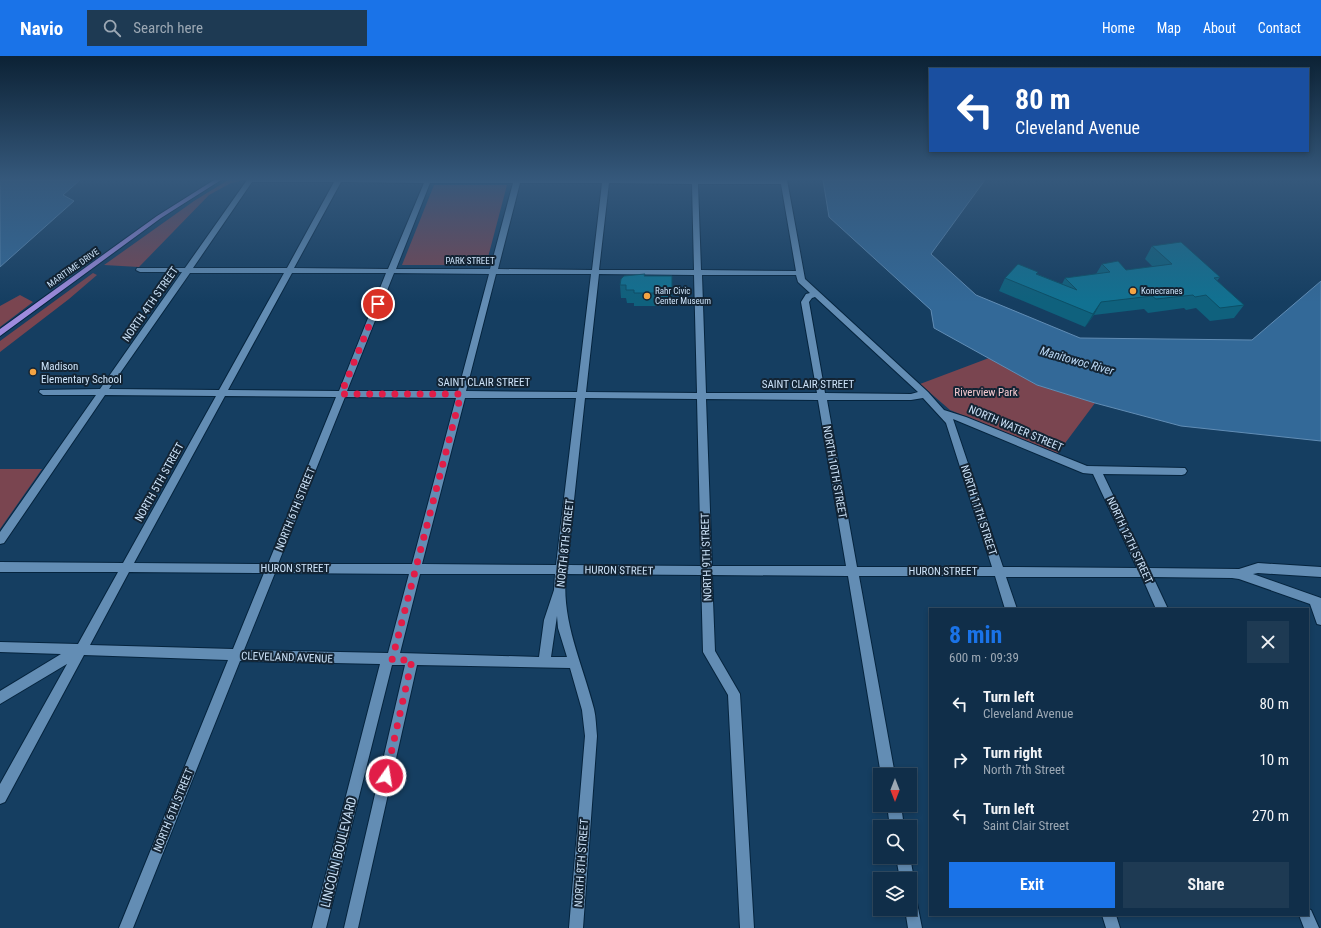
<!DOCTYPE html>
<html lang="en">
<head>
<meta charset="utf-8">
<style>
	:root { --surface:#102e49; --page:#1e3a53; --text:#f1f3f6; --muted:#9ca8b4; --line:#304a61; --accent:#1a73e8 }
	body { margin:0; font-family:"Roboto Condensed",sans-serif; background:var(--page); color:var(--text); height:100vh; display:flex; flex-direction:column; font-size:15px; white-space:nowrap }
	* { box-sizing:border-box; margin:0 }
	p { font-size:13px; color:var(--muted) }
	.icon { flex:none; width:22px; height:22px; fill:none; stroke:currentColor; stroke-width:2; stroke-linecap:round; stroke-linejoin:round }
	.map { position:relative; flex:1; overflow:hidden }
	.panel { position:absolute; left:929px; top:552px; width:380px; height:308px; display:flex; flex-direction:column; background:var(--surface); border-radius:0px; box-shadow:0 2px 6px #0003,0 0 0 1px var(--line) }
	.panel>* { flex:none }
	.hud { position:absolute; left:929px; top:12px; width:380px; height:84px; border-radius:0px; box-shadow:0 2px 6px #0003,0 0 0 1px var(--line); background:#1a4fa0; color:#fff; overflow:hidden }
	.needle { width:26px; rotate:180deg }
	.controls { position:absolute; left:873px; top:712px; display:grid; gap:8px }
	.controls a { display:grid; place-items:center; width:44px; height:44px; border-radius:0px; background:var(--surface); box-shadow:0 2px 6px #0003,0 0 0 1px var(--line); font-size:20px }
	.pin { position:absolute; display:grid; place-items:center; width:34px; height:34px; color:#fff; margin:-17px; border:2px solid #fff; border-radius:50%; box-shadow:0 1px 4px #0007 }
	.me { position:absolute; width:44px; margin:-22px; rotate:13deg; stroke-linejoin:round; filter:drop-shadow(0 0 3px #0008) }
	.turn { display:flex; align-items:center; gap:14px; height:84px; padding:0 20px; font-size:18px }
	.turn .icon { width:52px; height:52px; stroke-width:2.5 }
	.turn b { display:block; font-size:28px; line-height:34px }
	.round { display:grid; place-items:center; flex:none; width:42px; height:42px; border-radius:0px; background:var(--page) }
	.headline { display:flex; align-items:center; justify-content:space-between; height:68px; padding:0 20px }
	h1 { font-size:24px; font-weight:700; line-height:30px; color:var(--accent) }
	.button { display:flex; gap:8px; margin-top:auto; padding:8px 20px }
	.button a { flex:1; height:46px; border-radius:0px; background:var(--accent); color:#fff; font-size:16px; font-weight:700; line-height:46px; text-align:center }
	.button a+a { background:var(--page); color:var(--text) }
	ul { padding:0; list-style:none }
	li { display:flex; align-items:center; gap:12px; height:56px; padding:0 20px }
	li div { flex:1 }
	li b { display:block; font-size:15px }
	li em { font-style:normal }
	header { display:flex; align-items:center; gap:24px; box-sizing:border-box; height:56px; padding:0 20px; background:var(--accent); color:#fff }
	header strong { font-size:19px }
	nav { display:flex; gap:22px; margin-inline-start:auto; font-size:14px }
	.search { width:280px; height:36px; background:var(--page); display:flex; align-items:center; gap:10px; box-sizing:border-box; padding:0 14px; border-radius:0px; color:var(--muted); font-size:15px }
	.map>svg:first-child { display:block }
</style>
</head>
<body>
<header>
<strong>Navio</strong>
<div class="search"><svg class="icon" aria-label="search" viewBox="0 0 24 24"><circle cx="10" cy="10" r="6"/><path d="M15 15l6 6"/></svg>Search here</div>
<nav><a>Home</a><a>Map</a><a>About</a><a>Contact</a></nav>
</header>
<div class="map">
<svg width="1321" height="872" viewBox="0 0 1321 872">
	<rect width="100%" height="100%" fill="#153e61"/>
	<path fill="#7a4550" d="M228 124H241L238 126 231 127 209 139 139 211 104 209 194 145Z
		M434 129H507L486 209H402Z
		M93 217 97 219 69 243 0 296V285Z
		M20 239 33 246 0 271V250Z
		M989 302 1037 329 1095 347 1057 398 950 354 920 328Z
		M0 413H42L0 473Z"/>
	<path fill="#336998" stroke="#618db5" d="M0 124H80L63 139 74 145 0 211Z
		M823 124H985L931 198 976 239 1080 282 1252 284 1321 225V385L1181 370 1095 347 1037 329 934 272 931 254 829 161Z"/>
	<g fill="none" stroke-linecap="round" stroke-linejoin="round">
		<g stroke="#05243e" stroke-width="2">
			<path id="minor" d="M247 124H787L805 223 928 336 944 354 966 361 1087 410 1185 412 1187 415 1185 418 1182 419 1103 418 1148 512 1239 513 1258 507 1321 511V521L1258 517 1253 518 1321 542V569L1317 568 1310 548 1239 523 1232 522 1153 521 1168 553H1156L1142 521H1006L1017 553H1005L995 520H859L895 719H881L848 520 712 519 715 595 740 638 754 872H740L728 639 703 596 701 519 566 518C561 565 583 609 594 653 596 661 596 671 597 680L583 872H569L585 680 582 654 570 612 417 609 358 872H344L405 609H392L326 872H312L380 608 240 605 133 872H119L228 604 84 599 5 746 0 748V728L67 608 0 648V635L61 598 0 596V586L78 588 118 516H0V506L123 507 216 340 105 339 4 487 0 488V476L96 339H43L39 336 40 334 100 333 182 216H140L136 214 137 212H185ZM252 126H334L287 212H193ZM341 126 424 127 388 213 294 212ZM430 127H513L490 213H396ZM520 127H602L592 214 498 213ZM609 127 692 128 694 214H599ZM698 128H781L796 215 701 214ZM190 217H284L219 334 109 333ZM292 217H386L339 335 228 334ZM394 217 489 218 458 335H347ZM496 218H591L577 336 466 335ZM599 218 694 219 697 337 586 336ZM702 219H796L798 226 810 237 806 238 801 246 817 337H706ZM815 241 918 336 911 338 825 337 809 246 812 242ZM225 340 336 341 268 508 134 507ZM345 341 456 342 412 508H278ZM465 342H576L556 509 422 508ZM585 342 697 343 701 510 567 509ZM923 342 946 367 992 511H857L827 344H911ZM706 343 818 344 846 510H712ZM953 363 1083 417 1093 418 1137 512 1003 511ZM129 516 264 517 233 593 90 589ZM275 517 409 518 388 597 244 594ZM420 518H555L554 534 544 564 539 601 400 597ZM557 560 558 572 567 601H551Z
				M887 749H901L904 771H890Z
				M896 801H910L914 823 912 828 910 829V823H900Z
				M910 835 915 837 922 872H908L905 853H910Z
				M1308 853 1311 854 1319 872H1304L1299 859H1308Z
				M1102 859H1116L1120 872H1106Z"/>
		</g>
		<g stroke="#05243e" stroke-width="2">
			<path id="major" d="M214 124H221L161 162 0 280V273L157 160Z"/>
		</g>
		<use href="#minor" fill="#638db4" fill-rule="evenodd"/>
		<use href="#major" fill="#9e8bdd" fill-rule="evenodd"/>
	</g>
	<path fill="#0f617d" d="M1152 190 1220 221 1217 225 1244 249 1234 262 1210 265 1196 252 1186 254 1184 252 1148 257 1144 253 1094 259 1085 271 999 235 1005 222 1038 216 1037 218 1062 228 1065 222 1096 218 1102 208 1126 214 1153 211 1145 203Z
		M645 220H672V250H634V247H627L626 242H621L620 229Z"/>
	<path fill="#0c4f66" d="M1101 246 1094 259 1085 271 1093 258Z"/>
	<path fill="#117191" stroke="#0c4f66" d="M1181 186 1220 221 1214 222 1244 249 1220 252 1206 239 1195 241 1193 239 1156 243 1152 240 1101 246 1093 258 1005 222 1018 208 1038 216 1036 218 1077 234 1065 222 1110 216 1102 208 1118 205 1126 214 1172 208 1152 190Z
		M645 218 644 220H672V237H634V234H626V229H620L621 223 624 220Z"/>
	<linearGradient id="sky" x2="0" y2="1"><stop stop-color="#0c2235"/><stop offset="0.5" stop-color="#35587b"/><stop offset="1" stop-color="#35587b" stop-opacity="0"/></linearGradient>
	<rect width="1321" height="246" fill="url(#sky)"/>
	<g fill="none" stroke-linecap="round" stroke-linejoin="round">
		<path stroke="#e11d48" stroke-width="7" stroke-dasharray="0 12.6" d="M378 248 341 338H461L392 604H412L386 720"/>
	</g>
	<g fill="#f4a443" stroke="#132434" stroke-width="1.5">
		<circle cx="1133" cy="235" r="4"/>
		<circle cx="647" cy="240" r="4"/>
		<circle cx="33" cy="316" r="4"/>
	</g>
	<g text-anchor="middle" stroke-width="4" stroke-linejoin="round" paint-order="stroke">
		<g font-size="9" fill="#cce2f8" stroke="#132434">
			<text x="470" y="208">PARK STREET</text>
			<text transform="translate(73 212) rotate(-35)" y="3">MARITIME DRIVE</text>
		</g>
		<g font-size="9" fill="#cce2f8" stroke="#132434" text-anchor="start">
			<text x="655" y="238">Rahr Civic<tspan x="655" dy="10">Center Museum</tspan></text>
			<text x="1141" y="238">Konecranes</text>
		</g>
		<g font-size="11" fill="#cce2f8" stroke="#132434">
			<text transform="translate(150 248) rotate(-55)" y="4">NORTH 4TH STREET</text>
			<text x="484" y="330">SAINT CLAIR STREET</text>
			<text x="808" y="332">SAINT CLAIR STREET</text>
			<text transform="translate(1016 372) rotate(23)" y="4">NORTH WATER STREET</text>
			<text transform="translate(835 416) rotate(80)" y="4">NORTH 10TH STREET</text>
			<text transform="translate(159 426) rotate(-61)" y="4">NORTH 5TH STREET</text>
			<text transform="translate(295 453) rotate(-68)" y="4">NORTH 6TH STREET</text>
			<text transform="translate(979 454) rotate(72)" y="4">NORTH 11TH STREET</text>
			<text transform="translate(1130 484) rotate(65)" y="4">NORTH 12TH STREET</text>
			<text transform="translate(565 487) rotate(-84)" y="4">NORTH 8TH STREET</text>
			<text transform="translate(706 501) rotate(-92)" y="4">NORTH 9TH STREET</text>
			<text x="295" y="516">HURON STREET</text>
			<text transform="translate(619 514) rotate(1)" y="4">HURON STREET</text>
			<text x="943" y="519">HURON STREET</text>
			<text transform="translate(287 601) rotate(2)" y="4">CLEVELAND AVENUE</text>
			<text transform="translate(173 754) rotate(-68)" y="4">NORTH 6TH STREET</text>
			<text transform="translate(581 807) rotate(-86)" y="4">NORTH 8TH STREET</text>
		</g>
		<g font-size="11" fill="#cce2f8" stroke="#132434" text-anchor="start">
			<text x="41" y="314">Madison<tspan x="41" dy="13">Elementary School</tspan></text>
		</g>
		<g font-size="11" fill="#f4c9cf" stroke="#132434">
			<text x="986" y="340">Riverview Park</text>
		</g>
		<g font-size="12" font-style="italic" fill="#bbd8f4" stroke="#132434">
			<text transform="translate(1077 305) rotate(16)" y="4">Manitowoc River</text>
		</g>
		<g font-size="13" fill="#cce2f8" stroke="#132434">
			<text transform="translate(338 796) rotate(-76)" y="5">LINCOLN BOULEVARD</text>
		</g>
	</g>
</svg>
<div class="controls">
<a><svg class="needle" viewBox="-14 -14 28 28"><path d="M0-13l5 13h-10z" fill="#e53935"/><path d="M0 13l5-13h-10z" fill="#9ca8b4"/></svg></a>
<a><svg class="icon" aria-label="search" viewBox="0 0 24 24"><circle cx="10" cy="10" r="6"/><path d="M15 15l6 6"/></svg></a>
<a><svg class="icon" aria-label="layers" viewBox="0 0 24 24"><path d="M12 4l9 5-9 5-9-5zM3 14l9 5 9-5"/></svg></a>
</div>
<div class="pin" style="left:378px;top:248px;background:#d93025"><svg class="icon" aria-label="arrive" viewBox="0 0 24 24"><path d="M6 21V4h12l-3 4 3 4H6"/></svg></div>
<svg class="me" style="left:386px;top:720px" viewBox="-20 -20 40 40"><circle r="17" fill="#e11d48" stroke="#fff" stroke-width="3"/><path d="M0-11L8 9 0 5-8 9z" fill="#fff"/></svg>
<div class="hud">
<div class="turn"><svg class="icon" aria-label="left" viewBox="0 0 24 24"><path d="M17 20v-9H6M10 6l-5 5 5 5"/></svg><div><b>80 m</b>Cleveland Avenue</div></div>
</div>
<section class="panel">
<div class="headline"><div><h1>8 min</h1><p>600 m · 09:39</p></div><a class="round"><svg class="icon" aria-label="close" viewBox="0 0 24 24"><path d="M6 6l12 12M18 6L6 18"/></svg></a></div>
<ul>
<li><svg class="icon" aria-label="left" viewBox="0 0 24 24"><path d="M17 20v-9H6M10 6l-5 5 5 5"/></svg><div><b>Turn left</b><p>Cleveland Avenue</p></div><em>80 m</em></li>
<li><svg class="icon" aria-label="right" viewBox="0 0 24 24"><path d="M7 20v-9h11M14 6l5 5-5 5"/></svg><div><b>Turn right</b><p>North 7th Street</p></div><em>10 m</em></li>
<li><svg class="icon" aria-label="left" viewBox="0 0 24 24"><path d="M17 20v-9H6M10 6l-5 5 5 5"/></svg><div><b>Turn left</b><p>Saint Clair Street</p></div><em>270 m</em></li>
</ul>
<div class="button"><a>Exit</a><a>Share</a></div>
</section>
</div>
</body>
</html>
